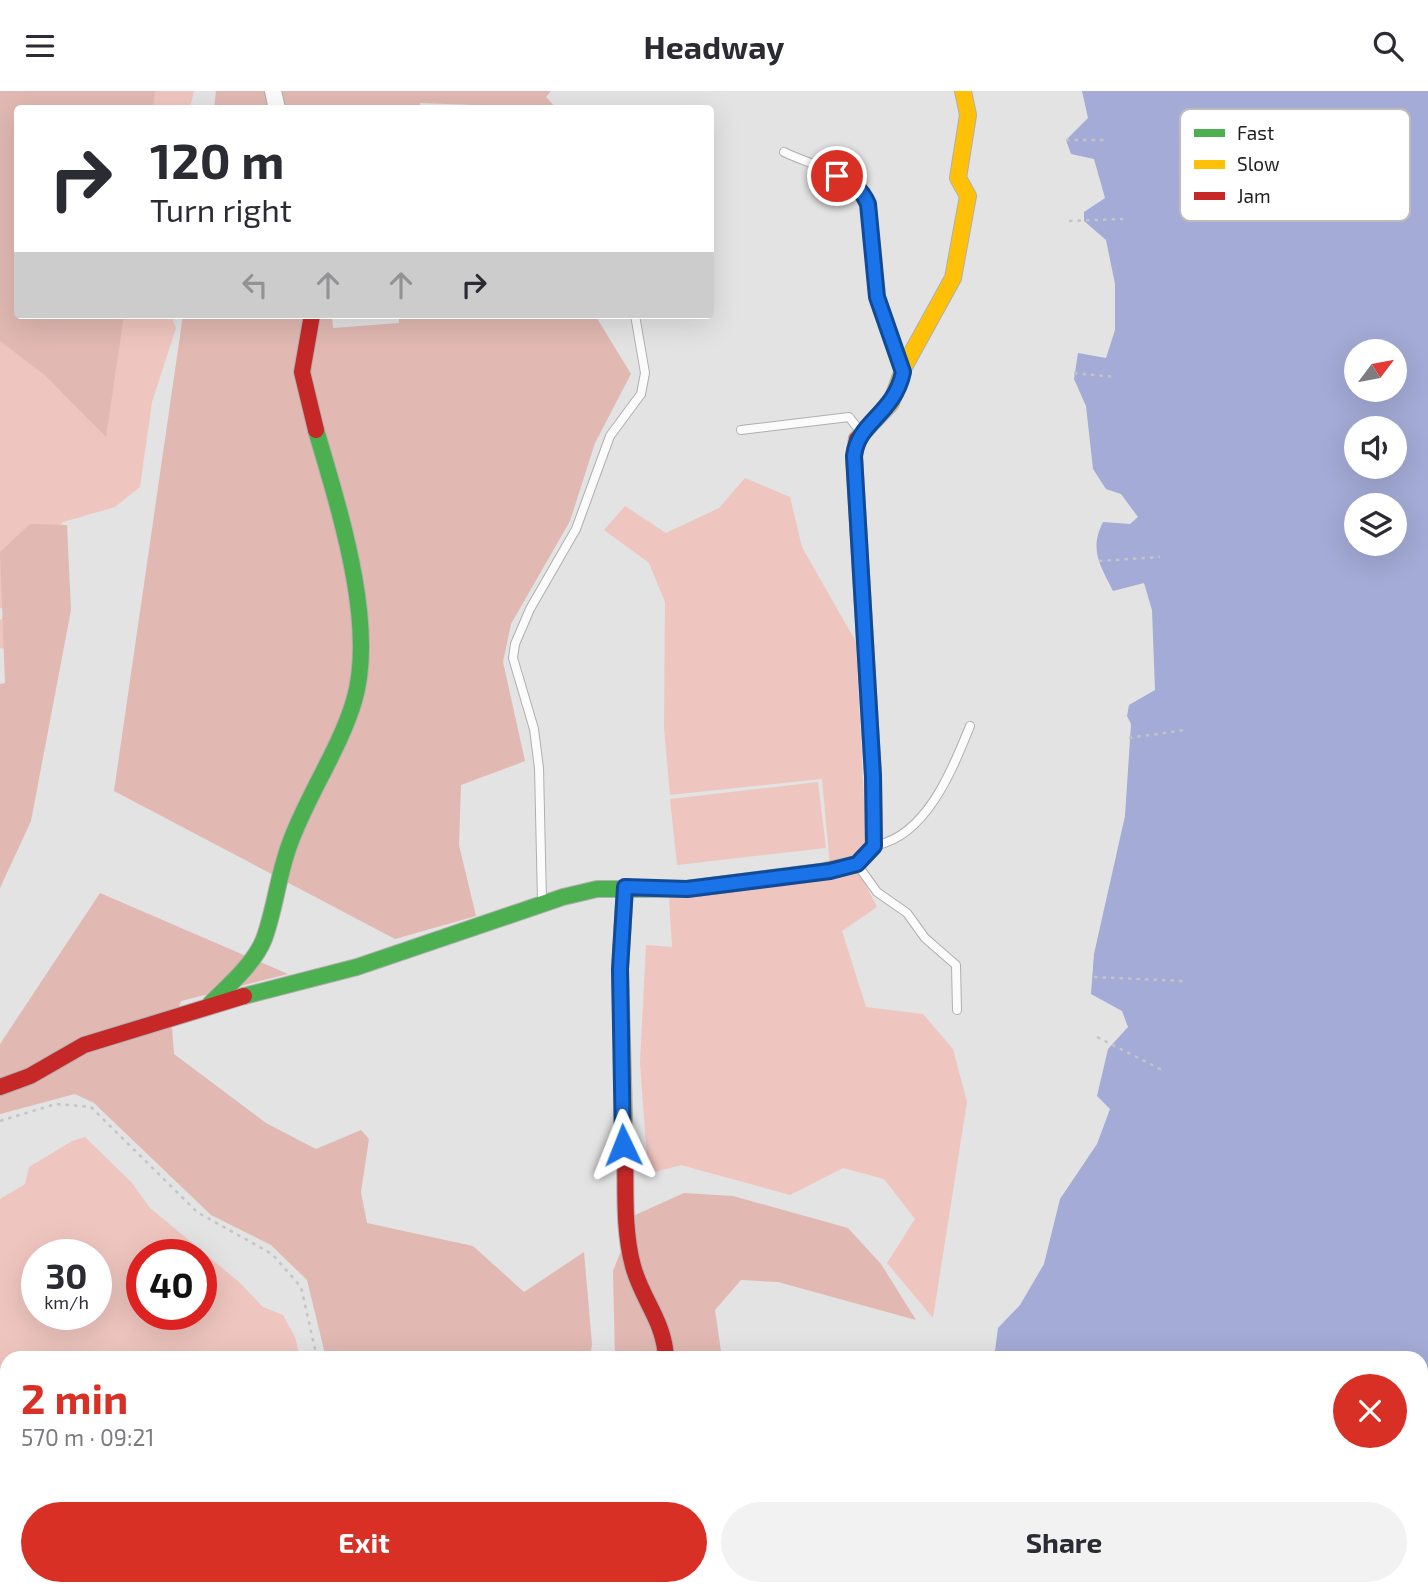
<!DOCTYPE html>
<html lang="en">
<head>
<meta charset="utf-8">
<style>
	:root { --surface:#fff; --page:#f2f2f3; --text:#2b2b33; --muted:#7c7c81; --accent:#d93025 }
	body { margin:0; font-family:"Exo 2",sans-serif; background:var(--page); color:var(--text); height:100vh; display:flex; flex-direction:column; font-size:26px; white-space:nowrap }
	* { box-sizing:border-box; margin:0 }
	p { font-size:23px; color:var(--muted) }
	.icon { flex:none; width:38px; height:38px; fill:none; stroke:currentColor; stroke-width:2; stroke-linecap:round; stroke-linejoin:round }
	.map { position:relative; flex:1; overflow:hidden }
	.panel { position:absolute; left:0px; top:1260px; width:1428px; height:245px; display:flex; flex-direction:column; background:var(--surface); border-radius:21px 21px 0 0; box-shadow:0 7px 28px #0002 }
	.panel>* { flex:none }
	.top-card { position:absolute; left:14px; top:14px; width:700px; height:214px; border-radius:7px; box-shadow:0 7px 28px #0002; background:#fff; color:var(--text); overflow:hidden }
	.needle { width:46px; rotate:58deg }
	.fabs { position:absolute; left:1344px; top:248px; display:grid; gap:14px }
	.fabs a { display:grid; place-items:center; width:63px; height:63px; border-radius:50%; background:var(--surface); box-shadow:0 7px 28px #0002; font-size:35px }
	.speed { position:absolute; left:21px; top:1148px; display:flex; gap:14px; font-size:35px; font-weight:700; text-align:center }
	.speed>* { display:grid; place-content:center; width:91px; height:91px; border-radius:50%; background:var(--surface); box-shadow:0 7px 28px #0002; line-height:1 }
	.speed small { font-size:18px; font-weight:400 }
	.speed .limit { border:10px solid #d22; background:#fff; color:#111 }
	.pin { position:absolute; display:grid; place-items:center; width:60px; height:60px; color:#fff; margin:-30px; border:4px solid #fff; border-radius:50%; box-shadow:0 2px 7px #0007 }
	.me { position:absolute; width:77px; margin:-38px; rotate:358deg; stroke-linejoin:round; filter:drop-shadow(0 0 5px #0008) }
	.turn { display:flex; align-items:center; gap:24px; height:147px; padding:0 21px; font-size:32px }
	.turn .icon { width:91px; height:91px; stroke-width:2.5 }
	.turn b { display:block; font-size:49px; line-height:60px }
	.lanes { display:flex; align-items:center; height:66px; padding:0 21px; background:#0003; justify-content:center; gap:35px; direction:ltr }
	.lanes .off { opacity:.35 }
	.round { display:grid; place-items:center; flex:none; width:74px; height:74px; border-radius:37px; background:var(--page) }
	.overview { display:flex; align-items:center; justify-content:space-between; height:119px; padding:0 21px }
	h1 { font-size:42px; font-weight:700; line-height:52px; color:var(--accent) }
	.action { display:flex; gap:14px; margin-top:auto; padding:14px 21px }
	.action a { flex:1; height:80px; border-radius:42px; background:var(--accent); color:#fff; font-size:28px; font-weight:700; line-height:80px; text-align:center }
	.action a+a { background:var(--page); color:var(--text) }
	header { display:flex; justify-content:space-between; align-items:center; height:91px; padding:0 21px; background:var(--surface); font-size:32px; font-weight:700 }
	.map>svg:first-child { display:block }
</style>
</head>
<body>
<header><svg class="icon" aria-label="menu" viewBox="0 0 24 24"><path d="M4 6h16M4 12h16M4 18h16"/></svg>Headway<svg class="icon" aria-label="search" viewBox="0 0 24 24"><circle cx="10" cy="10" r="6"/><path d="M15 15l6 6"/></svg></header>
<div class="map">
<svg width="1428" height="1505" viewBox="0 0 1428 1505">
	<rect width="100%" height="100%" fill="#e3e3e3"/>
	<path fill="#efc5bf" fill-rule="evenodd" d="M0 0H194L190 17 18 18V224H171L176 237 152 311 140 396 115 416 63 431 50 447 9 559 0 557V529L12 520 0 517Z
		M745 387 790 406 802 456 856 551 866 750 853 769 877 816 842 840 866 916 923 923 953 958 967 1011 933 1227 887 1172 915 1128 884 1088 843 1077 790 1104 681 1074 648 1083 640 971 646 854 672 856 669 807 831 787 822 688 670 704 664 637 665 511 649 472 604 439 625 415 666 442 719 417Z
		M818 691 826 757 677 774 670 708Z
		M85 1046 132 1092 150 1117 239 1191 263 1216 283 1224 295 1246 300 1267H7V1498H377L383 1505H0V1108L25 1093 29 1076 72 1050ZM37 1164H96V1223H37ZM142 1164H201V1223H142Z"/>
	<path fill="#e1b8b2" d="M0 0H155L153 17 18 18V224H124L106 346 46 285 0 250Z
		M216 0H551L546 6 556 17 420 12 419 18H214Z
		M183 224H332L333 237 399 232V224H595L631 283 595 352 570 430 511 533 503 571 525 670 461 694 459 754 476 825 395 848 114 700Z
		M30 433 67 434 71 519 31 730 0 797V593L5 592 0 461Z
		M100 802 288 883 181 910 172 936 174 963 266 1032 316 1058 361 1039 369 1048 361 1101 367 1132 473 1155 524 1201 584 1161 592 1253 590 1267H326L307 1189 271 1154 211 1124 94 1012 75 1003 0 1023V953Z
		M684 1102 733 1105 848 1137 881 1173 916 1229 778 1191 741 1189 715 1219 722 1267H615L613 1180 635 1124Z
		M608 1498H729L733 1505H607Z"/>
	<path fill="#a3abd6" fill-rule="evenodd" d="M1082 0H1428V1418L1421 1426V1267H994L998 1237 1020 1214 1044 1173 1060 1108 1097 1053 1110 1018 1097 1005 1108 958 1128 936 1122 920 1091 903 1094 863 1125 725 1131 633 1127 625 1129 614 1155 599 1152 519 1144 492 1113 500C1100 474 1089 459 1103 431L1130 433 1138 426 1121 403 1106 398 1093 378 1086 315 1074 288 1078 262 1106 267 1115 239V193L1106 149 1084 130V121L1105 107 1094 68 1071 63 1066 49 1088 27ZM1356 261H1395V299H1356ZM1356 338H1395V376H1356ZM1356 415H1395V453H1356Z
		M1016 1498H1371L1366 1505H1016Z"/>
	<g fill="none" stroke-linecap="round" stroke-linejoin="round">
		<g stroke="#b0afb0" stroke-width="10">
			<path id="lane" d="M784 61C812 75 855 82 868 113L877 206 900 273
				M741 339 849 326 860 340
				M877 754C927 744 953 677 970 635
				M859 776 877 801 907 822 925 847 956 874 957 919
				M542 810 539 677 534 638 513 567 515 553 530 518 576 438 610 345 641 303 645 282 635 224"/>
		</g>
		<g stroke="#b0afb0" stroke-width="18">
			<path id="street" d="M273 0 277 18
				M695 1498 701 1505"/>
		</g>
		<g stroke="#b0afb0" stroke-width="18">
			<path id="fast" d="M244 905 357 876 563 806 597 798H687L820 781
				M210 913C229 894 254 873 264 848 275 818 278 785 289 755 306 706 339 660 354 610 377 533 338 415 316 339"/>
		</g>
		<g stroke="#b0afb0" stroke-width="18">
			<path id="slow" d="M857 348 891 312 904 276 953 187 968 105 958 87 968 24 963 0
				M625 1060 620 878 625 796"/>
		</g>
		<g stroke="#b0afb0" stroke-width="18">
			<path id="jam" d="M312 224 302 281 316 339
				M820 781 857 773 874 755 873 685 854 365 857 348
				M0 996 30 985 84 954 244 905
				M625 1060C626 1097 623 1138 633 1175 642 1209 664 1229 666 1267"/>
		</g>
		<path stroke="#c4c4c4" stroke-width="2.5" stroke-dasharray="3.5 5" stroke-linecap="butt" d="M1066 49H1106
			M1069 130 1123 128
			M1074 282 1115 286
			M1099 470 1160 466
			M1129 647 1185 639
			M1094 886 1184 890
			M1097 946 1164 980
			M0 1030 56 1013 91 1016 197 1121 272 1163 301 1196 317 1267
			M398 1498 404 1505
			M855 1505 882 1500 892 1505"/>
		<use href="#lane" stroke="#fbfbfb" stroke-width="8"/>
		<use href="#street" stroke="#fbfbfb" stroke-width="16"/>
		<use href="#fast" stroke="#4caf50" stroke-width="16"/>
		<use href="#slow" stroke="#ffc107" stroke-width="16"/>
		<use href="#jam" stroke="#c62828" stroke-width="16"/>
	</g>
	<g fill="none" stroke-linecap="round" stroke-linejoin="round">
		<g stroke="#114b97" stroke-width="18">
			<path id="route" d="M623 1054 620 878 625 796 687 798 830 780 857 773 874 755 873 685 854 365C858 330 894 324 903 281L877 206 868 113C862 99 852 90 837 85"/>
		</g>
		<use href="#route" stroke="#1a73e8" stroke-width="12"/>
	</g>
	<rect x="1180" y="18" width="230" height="112" rx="10" fill="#fff" stroke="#bcbcbc" stroke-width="2"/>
	<rect x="1194" y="38" width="31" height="8" fill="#4caf50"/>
	<rect x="1194" y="69" width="31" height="9" fill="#ffc107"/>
	<rect x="1194" y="101" width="31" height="8" fill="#c62828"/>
	<g font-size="19" fill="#1f1e1f">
		<text x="1237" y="49">Fast</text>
		<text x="1237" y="80">Slow</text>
		<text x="1237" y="112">Jam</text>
	</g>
</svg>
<div class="fabs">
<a><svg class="needle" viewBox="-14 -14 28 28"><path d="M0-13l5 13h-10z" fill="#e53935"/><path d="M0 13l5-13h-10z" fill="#7c7c81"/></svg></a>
<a><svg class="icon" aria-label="sound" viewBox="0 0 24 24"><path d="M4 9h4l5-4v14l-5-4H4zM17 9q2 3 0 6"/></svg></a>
<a><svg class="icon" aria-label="layers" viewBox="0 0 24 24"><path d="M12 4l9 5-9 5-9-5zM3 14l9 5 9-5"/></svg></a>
</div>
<div class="speed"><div>30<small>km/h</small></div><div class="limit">40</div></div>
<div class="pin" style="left:837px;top:85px;background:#d93025"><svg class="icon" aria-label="arrive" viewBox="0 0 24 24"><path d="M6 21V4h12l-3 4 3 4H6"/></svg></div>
<svg class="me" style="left:623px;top:1054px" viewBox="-20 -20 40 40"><path d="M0-17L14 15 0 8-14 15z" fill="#1a73e8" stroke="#fff" stroke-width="4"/></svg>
<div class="top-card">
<div class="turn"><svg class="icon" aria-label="right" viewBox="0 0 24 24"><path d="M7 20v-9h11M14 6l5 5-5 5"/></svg><div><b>120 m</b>Turn right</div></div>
<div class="lanes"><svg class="icon off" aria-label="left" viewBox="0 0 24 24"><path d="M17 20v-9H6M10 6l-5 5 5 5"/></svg><svg class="icon off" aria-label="ahead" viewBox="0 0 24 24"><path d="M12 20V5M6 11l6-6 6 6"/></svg><svg class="icon off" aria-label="ahead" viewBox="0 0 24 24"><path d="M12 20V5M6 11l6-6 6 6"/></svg><svg class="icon" aria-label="right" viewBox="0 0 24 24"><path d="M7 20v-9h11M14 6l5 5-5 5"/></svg></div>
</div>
<section class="panel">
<div class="overview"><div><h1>2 min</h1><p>570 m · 09:21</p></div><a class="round" style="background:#d93025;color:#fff"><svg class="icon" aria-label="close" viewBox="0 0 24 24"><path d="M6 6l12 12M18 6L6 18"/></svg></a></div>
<div class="action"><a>Exit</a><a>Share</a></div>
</section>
</div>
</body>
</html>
